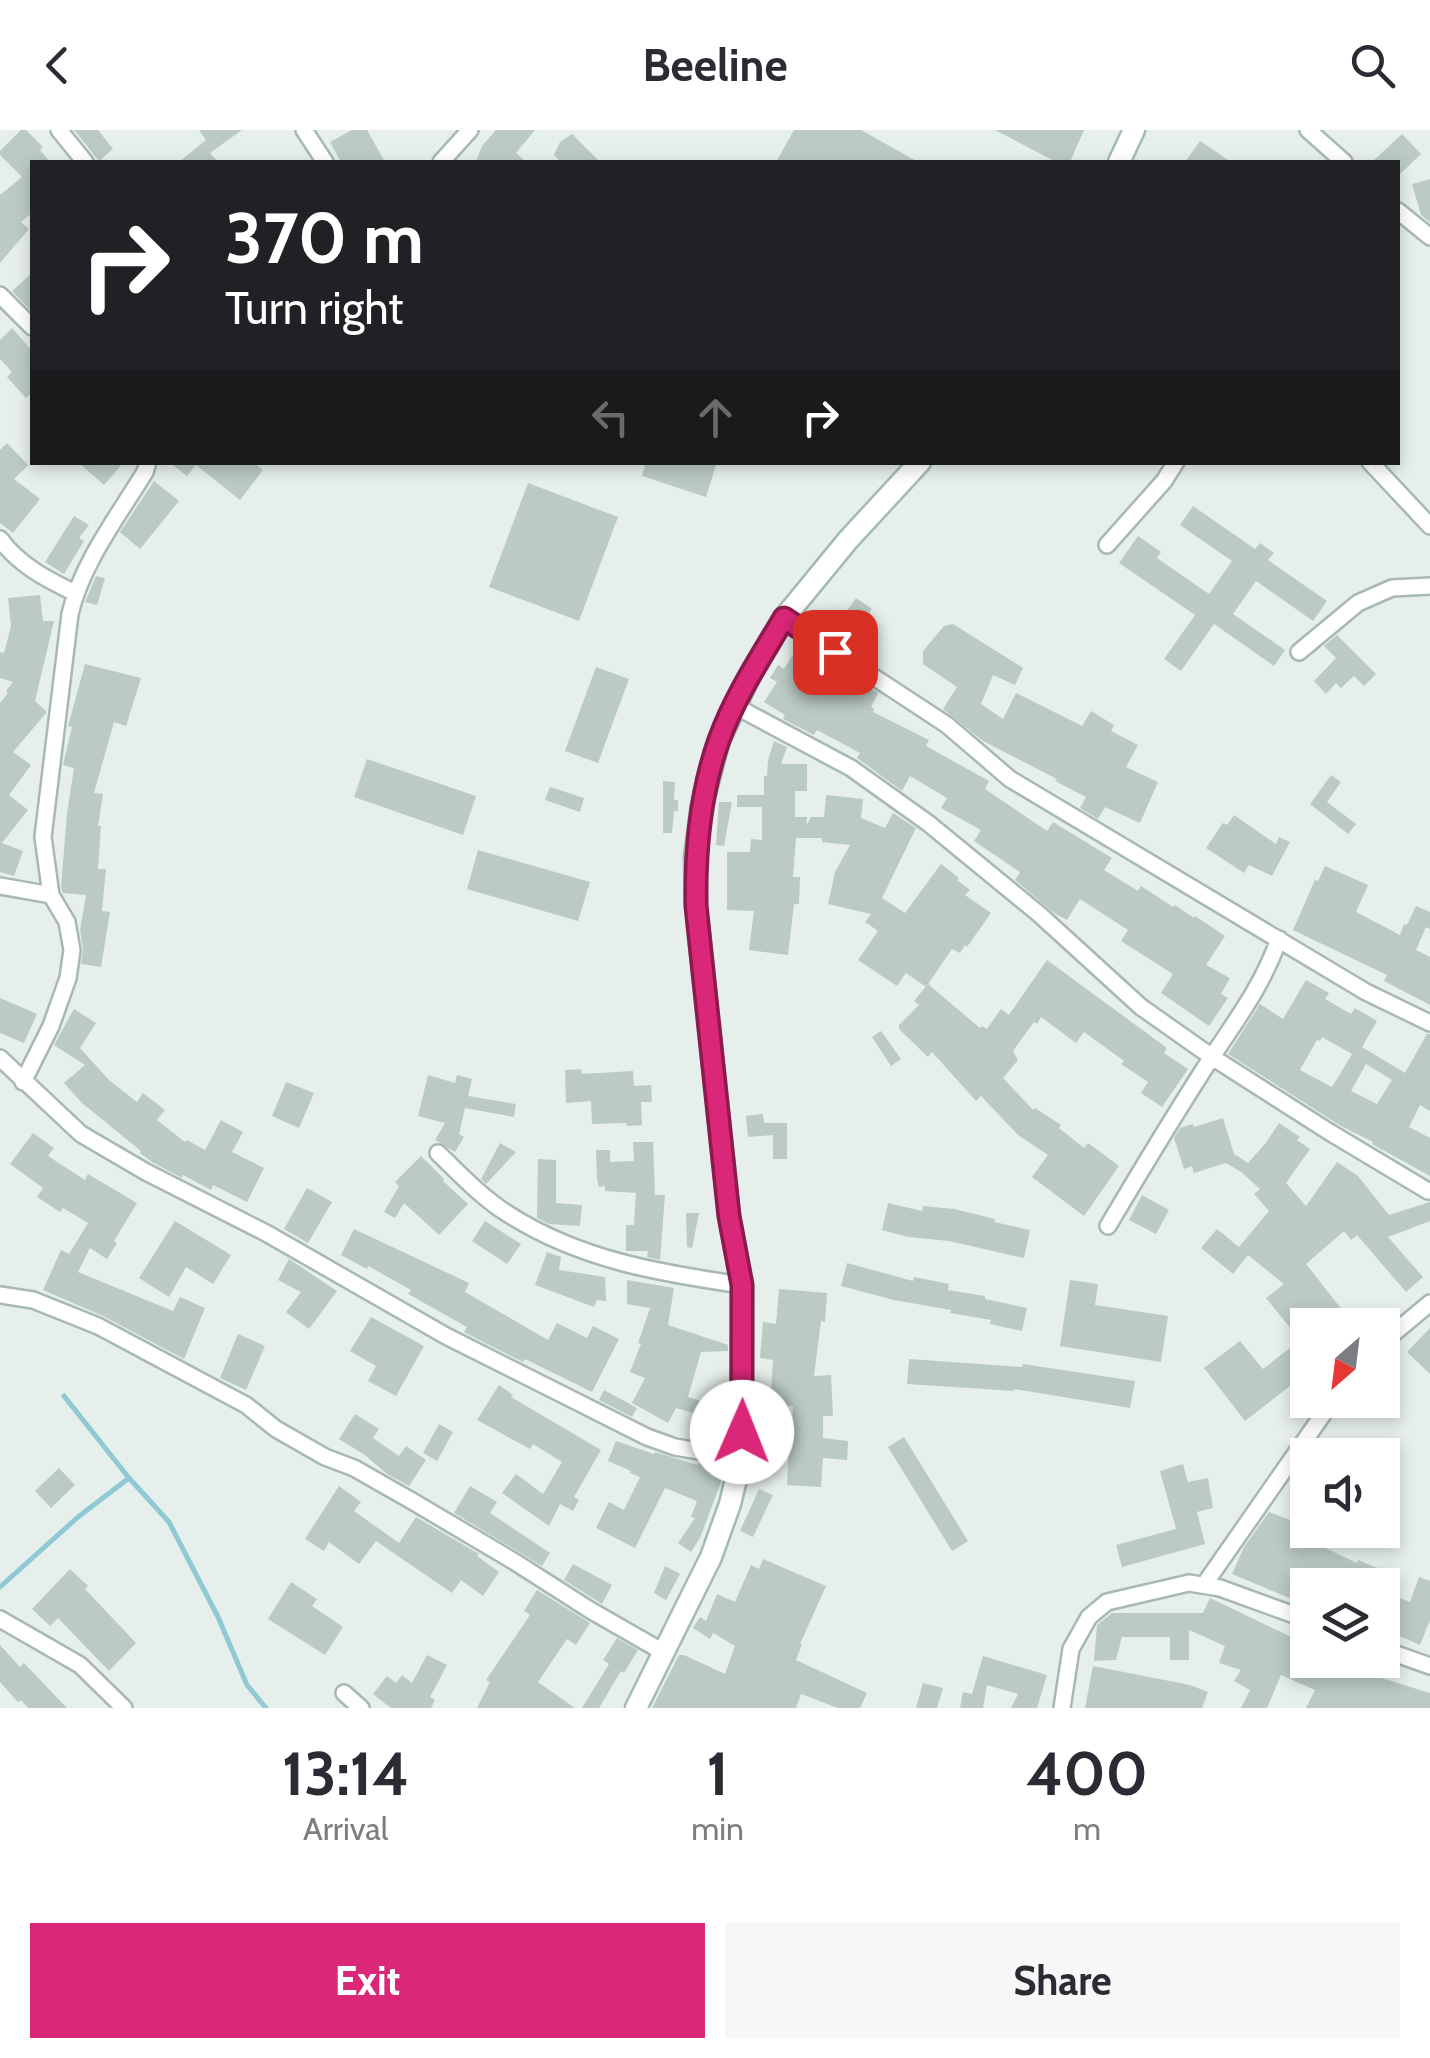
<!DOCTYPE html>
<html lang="en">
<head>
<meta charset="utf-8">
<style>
	:root { --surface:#fff; --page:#f7f7f7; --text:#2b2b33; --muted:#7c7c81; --accent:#db2777 }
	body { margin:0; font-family:Cabin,sans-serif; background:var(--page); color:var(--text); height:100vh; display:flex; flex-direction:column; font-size:38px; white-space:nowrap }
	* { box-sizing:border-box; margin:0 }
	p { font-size:32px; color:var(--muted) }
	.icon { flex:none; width:55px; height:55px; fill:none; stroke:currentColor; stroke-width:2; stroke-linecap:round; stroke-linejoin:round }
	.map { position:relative; height:1578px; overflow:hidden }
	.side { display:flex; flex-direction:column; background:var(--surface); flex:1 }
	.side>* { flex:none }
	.top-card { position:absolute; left:30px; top:30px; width:1370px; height:305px; border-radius:0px; box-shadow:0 5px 15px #0003; background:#202124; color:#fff; overflow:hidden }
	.needle { width:65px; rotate:208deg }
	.buttons { position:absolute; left:1290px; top:1178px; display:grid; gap:20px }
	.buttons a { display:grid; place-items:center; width:110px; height:110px; border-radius:0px; background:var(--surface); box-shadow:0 5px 15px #0003; font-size:50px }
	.pin { position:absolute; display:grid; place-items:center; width:85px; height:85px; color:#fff; margin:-42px; border-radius:20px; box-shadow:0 5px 15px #0006 }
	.me { position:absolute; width:110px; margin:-55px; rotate:1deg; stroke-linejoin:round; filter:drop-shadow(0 0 8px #0008) }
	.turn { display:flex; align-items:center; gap:35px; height:210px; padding:0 30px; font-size:45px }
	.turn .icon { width:130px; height:130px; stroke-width:2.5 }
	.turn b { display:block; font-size:70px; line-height:85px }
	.lanes { display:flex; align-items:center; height:95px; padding:0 30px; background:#0003; justify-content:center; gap:50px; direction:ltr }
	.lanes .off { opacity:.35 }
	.eta { display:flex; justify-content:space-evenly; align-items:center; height:170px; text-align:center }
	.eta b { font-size:60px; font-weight:700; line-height:70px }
	.cta { display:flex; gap:20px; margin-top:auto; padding:20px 30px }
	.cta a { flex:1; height:115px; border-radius:0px; background:var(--accent); color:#fff; font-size:40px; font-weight:700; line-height:115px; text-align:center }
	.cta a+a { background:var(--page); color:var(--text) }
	header { display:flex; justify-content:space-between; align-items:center; height:130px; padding:0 30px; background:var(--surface); font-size:45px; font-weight:700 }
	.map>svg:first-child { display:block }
</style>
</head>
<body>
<header><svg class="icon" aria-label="back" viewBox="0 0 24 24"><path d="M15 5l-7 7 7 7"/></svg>Beeline<svg class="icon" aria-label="search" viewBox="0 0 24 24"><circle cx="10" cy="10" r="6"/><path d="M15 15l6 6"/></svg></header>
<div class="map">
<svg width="1430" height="1578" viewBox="0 0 1430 1578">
	<rect width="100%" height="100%" fill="#e6efeb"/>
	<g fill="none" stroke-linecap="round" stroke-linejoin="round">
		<path stroke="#8ec9d4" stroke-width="5" d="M64 1266 129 1348 169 1392 218 1487 247 1555 266 1578
			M0 1457 78 1387 129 1348"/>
	</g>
	<path fill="#bbcac4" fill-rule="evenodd" d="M21 0H26L43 17 40 20 50 32H32V83L21 92 29 99 0 133V65L22 47 0 25V21Z
		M74 0H98L113 19 99 31Z
		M199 0H242L210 23 218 32H179L206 10Z
		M352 0H367L385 32H341L330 12Z
		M496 0H535L516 23 526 32H476L482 16Z
		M794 0H861L918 32H776Z
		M995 0H1084L1070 32H1056Z
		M572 4 600 32H561L554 25 560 12Z
		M1402 4 1421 24 1398 46V32H1372Z
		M1200 11 1231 32H1185Z
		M1430 49V92L1421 85 1412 54Z
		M32 143V182L12 161Z
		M12 198 32 221V263L26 268 7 247 12 242 0 229V210Z
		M7 313 28 335 14 349 40 369 13 403 0 393V320Z
		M78 332H124L104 355Z
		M169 332H253L263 340 240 370 196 335 187 346Z
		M646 332H717L706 367 642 346Z
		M154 351 179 371 140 419 120 402Z
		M528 353 618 387 579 491 489 457Z
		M1193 376 1255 419 1260 413 1274 423 1268 430 1327 471 1313 491 1256 451 1233 484 1285 520 1274 536 1214 494 1181 541 1164 529 1195 485 1119 433 1138 406 1161 422 1157 428 1209 464 1232 431 1180 395Z
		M74 386 89 395 79 408 84 411 64 444 45 432Z
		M96 446 105 448 97 475 85 472Z
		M40 465 43 491H54L35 571 47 582 13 622 31 635 9 665 28 680 2 713 23 721 14 746 0 742V573L8 563 6 561 13 552 0 548V522L4 523 11 496 8 468Z
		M856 468 872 479 856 501 851 498 859 507 852 519 840 511V507L850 497 842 488Z
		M953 494 1023 538 1015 555 993 545 981 574 1003 589 1016 563 1082 596 1091 581 1114 595 1111 601 1138 615 1126 637 1158 652 1140 693 1105 677 1098 689 1080 678 1086 667 1055 651 1057 649 983 611 943 579 957 557 923 534V521L944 496Z
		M1337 505 1376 544 1364 556 1354 546 1341 558 1336 553 1326 564 1314 551 1336 528 1324 516Z
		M795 521 850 551 852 547 878 563 871 577 874 579 873 582 929 610 926 616 989 651 985 659 1047 701 1053 692 1112 728 1104 740 1138 761 1141 756 1173 777 1175 775 1194 788 1195 786 1225 806 1206 835 1230 848 1221 864 1228 868 1209 896 1161 863 1173 844 1121 811 1128 800 1080 769 1067 790 1054 783 1015 750 1020 742 974 711 981 700 941 678 947 668 910 646 902 661 857 628 860 623 817 600 814 605 783 589 785 585 764 572 777 552 770 548 778 535 784 539Z
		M85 534 141 548 126 596 114 592 94 663 103 664 98 696H101L98 739H106L102 781 110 782 101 837 81 834 83 819 80 800 86 765 63 763 61 757 67 683 74 638 63 635 72 597 68 596Z
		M596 537 629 549 598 633 565 621Z
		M774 611 787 617 781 634H807V661H795V687H807L806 696 811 687H824L826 665 863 669 861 688 885 698 893 683 916 698 882 768 905 783 941 734 959 748 957 750 970 760 965 765 991 783 967 817 965 815 960 823 952 819 926 857 906 843 897 856 858 830 878 801 865 792 871 784 828 774 835 742 850 715 822 712V708H796L793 747H800L799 774H794L788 825 749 820 754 781 727 780V722H750L751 709 762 710V677H737V665H764V646H767L768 630Z
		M367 629 476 666 463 705 354 667Z
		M1331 645 1341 652 1327 672 1356 694 1348 704 1310 674Z
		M663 651 675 652 674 670H678V681H674L672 703H663Z
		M550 657 584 668 580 682 545 670Z
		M719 672H732L724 716 716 715Z
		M1234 685 1276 714 1279 707 1290 712 1272 746 1249 735 1244 743 1206 718 1223 693 1227 695Z
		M478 720 590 752 578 791 467 759Z
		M1325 736 1368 755 1356 782 1400 805 1404 794 1407 795 1416 776 1430 782V799L1426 797 1416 820 1430 827V875L1384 851 1387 845 1293 800 1315 750 1318 751Z
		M1047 830 1167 918 1164 923 1188 939 1162 977 1141 963 1148 952 1121 934 1124 931 1084 902 1076 913 1041 887 1037 894 1034 892 1013 921 1018 930 1003 948 1033 980 1035 978 1061 995 1059 998 1084 1018 1088 1013 1119 1036 1084 1086 1032 1047 1048 1025 1018 1005 981 966 976 971 932 922 928 927 899 899V895L919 875 914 871 928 854 980 898 982 896 987 899 1001 879 1009 885Z
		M1306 850 1329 863 1325 869 1351 884 1355 878 1377 891 1362 917 1405 943 1427 904H1430V981L1420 975 1409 997 1430 1008V1046L1372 1014 1373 1012 1341 996 1228 924 1260 874 1283 889ZM1322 907 1352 924 1332 957 1300 940 1317 910 1320 911ZM1366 934 1392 950 1377 974 1351 961Z
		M0 868 37 884 24 913 0 903Z
		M74 879 96 893 80 918 109 950 137 972 143 963 165 980 157 990 185 1012 187 1010 205 1020 221 990 243 1002 232 1022 264 1038 247 1072 213 1055 211 1060 183 1045 182 1048 152 1032 140 1023 141 1021 82 973 64 953 85 935 54 915Z
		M881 901 901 929 891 936 872 907Z
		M581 939 582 944 633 941 634 956 651 955 652 972H641L642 995 627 996 626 993 592 994 591 971 566 973 565 940Z
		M428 945 455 953 457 945 472 949 468 966 516 974 514 987 465 978 459 1004 464 1007 455 1022 435 1010 445 993 418 986Z
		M286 952 314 963 299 998 272 986Z
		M763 984 764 993H787V1029H773V1005L748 1007 746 986Z
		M1223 988 1234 1024 1248 1033 1265 1014 1279 993 1300 1007 1297 1010 1310 1019 1286 1053 1306 1076 1337 1032 1358 1046 1389 1085 1430 1072V1091L1388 1107 1423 1147 1406 1162 1357 1105 1351 1110 1344 1101 1306 1134 1354 1195H1308V1242L1245 1291 1204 1238 1240 1211 1263 1239 1300 1210 1266 1168 1284 1154 1248 1125 1233 1144 1201 1118 1217 1099 1239 1117 1269 1081 1254 1064 1260 1059 1241 1042 1226 1033 1194 1043 1192 1036 1184 1039 1174 1008 1180 998 1193 994 1194 997Z
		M33 1003 54 1018 48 1026 85 1050 88 1044 137 1073 114 1111 117 1113 107 1129 90 1118 78 1142 173 1181 180 1167 205 1178 184 1229 103 1186 43 1160 61 1120 69 1124 88 1093 63 1078 60 1082 37 1067 43 1058 10 1034Z
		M633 1012H653L655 1065H665L660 1130 647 1127 648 1121H626V1095H634L636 1063 605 1061V1056L599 1057 597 1050 596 1020H610V1032L634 1031Z
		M500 1013 516 1022 486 1054 481 1049Z
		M421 1026 444 1049 443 1051 468 1074 439 1105 404 1073 395 1088 384 1082 399 1056 395 1052Z
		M538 1029 556 1030V1073L582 1075 580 1096 549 1094 537 1088Z
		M307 1058 332 1072 308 1113 284 1099Z
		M1142 1065 1169 1080 1156 1104 1129 1090Z
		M888 1073 922 1081 923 1076 954 1079 995 1089 994 1092 1030 1100 1024 1128 949 1111 908 1107 882 1100Z
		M686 1083H699L692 1118 687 1117Z
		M175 1091 231 1125 213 1154 186 1137 169 1167 139 1148Z
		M485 1091 521 1114 507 1134 472 1111Z
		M354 1099 469 1153 465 1162 548 1210 557 1193 587 1208 593 1196 619 1209 592 1262 525 1229 523 1232 483 1212 464 1202 467 1197 408 1164 411 1160 368 1136 367 1139 341 1125Z
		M547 1122 561 1127 559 1140 605 1147 606 1171 597 1170 594 1177 535 1155Z
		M289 1129 337 1161 309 1199 286 1182 301 1162 278 1150Z
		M847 1133 913 1151 914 1147 949 1154 948 1160 985 1166V1169L1027 1178 1022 1201 990 1194 991 1190 950 1183 951 1180 894 1170 841 1156Z
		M627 1150 674 1158 668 1195 728 1215V1221L701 1222 688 1267 711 1274 707 1287 676 1278 668 1293 632 1273 645 1248 630 1242 641 1214 638 1213 650 1178 627 1174Z
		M1070 1150 1098 1154 1095 1175 1168 1186 1161 1232 1060 1216Z
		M779 1159 827 1163 825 1192 821 1191 814 1246 831 1245 833 1286H823V1308L848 1311 847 1330 823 1328 821 1357 787 1355 789 1317 768 1316 769 1303 792 1305 793 1276 770 1275 773 1230 760 1228 763 1192 776 1194Z
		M371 1187 424 1216 396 1266 368 1251 376 1236 350 1221Z
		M1430 1198V1244L1407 1222Z
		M238 1204 265 1216 246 1260 220 1248Z
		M909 1229 1022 1237 1023 1234 1135 1251 1130 1278 1014 1259V1261L907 1254Z
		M499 1255 513 1265 511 1267 601 1320 574 1367 579 1370 573 1381 560 1374 549 1396 502 1363 516 1344 543 1364 562 1332 533 1314 530 1319 477 1290Z
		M604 1260 637 1278 632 1287 599 1270Z
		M355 1284 379 1299 373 1308 399 1326 406 1316 426 1330 409 1356 387 1344 365 1325 339 1309Z
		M703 1290 723 1292 721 1313 708 1311 710 1303 702 1302Z
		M439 1294 453 1302 437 1331 423 1323Z
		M904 1307 968 1411 952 1421 888 1317Z
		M616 1311 654 1324 655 1322 698 1335 699 1332 725 1337 720 1355 700 1408 691 1422 678 1413 695 1388 691 1387 697 1371 665 1358 635 1418 596 1398 609 1372 624 1380 640 1347 630 1343 631 1341 608 1331Z
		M1183 1334 1188 1352 1208 1348 1213 1378 1197 1382 1205 1414 1122 1437 1116 1415 1176 1399 1160 1341Z
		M59 1338 75 1355 51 1378 35 1361Z
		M339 1356 361 1372 354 1381 399 1413 416 1387 479 1424 477 1426 499 1442 483 1466 461 1450 452 1463 376 1411 359 1434 329 1412 324 1421 305 1409Z
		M470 1356 497 1372 490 1383 550 1423 542 1436 454 1383Z
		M759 1359 773 1365 753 1407 740 1401Z
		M1269 1382 1293 1391 1290 1398 1322 1412 1321 1416 1357 1433 1358 1430 1392 1444 1388 1455H1308V1470L1296 1464 1294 1470 1232 1444 1244 1417Z
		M763 1429 826 1456 800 1514H802L796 1530 867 1563 860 1578H838L801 1564 796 1578H652L679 1525H684L725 1544 735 1516 713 1503 710 1509 693 1498 700 1487 706 1491 717 1464 735 1472 751 1435 759 1439Z
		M573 1434 612 1455 602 1474 564 1450Z
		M665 1436 680 1444 666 1470 654 1463Z
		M70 1439 88 1456 85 1459 136 1513 109 1541 58 1488 50 1496 32 1479Z
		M1419 1447 1430 1451V1490L1420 1515 1397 1505 1398 1502 1382 1495V1461L1410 1472Z
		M291 1452 317 1469 312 1476 343 1497 325 1525 268 1489Z
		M537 1460 590 1493 576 1515 567 1509 538 1552 575 1578H477L490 1552 486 1550 530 1485 524 1481Z
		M1210 1468 1308 1515V1530H1351L1362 1535 1359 1541 1430 1563V1578H1306L1315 1560 1281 1545 1267 1578H1241L1250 1560 1234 1551 1241 1540 1219 1533 1225 1516 1189 1500V1530H1170V1507H1122L1116 1530 1094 1531 1097 1495 1112 1483H1203Z
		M617 1508 638 1520 624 1543 621 1541 599 1578H582L609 1534 603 1530Z
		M0 1515 20 1537 24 1533 67 1578H28L21 1570 18 1572 0 1552Z
		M427 1525 447 1535 430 1567 435 1570 431 1578H391L373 1564 387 1546 396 1553 402 1545 412 1553Z
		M983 1526 1047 1545 1037 1578H1011L1018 1564 987 1555 983 1578H960L963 1562 972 1564Z
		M1093 1536 1190 1555 1208 1562 1202 1578H1085Z
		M923 1553 943 1558 937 1578H916Z"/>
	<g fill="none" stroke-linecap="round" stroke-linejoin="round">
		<g stroke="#a8b8b2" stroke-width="20">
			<path id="minor" d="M59 0 85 32
				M304 0 325 32
				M1308 0 1344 32
				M441 32 470 0
				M1398 81 1430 107
				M0 165 32 197
				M1370 332 1430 396
				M0 409C19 435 46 449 75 463
				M1107 415 1164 351 1176 332
				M784 488 947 595 1010 649 1366 862 1430 893
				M1299 522 1358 473 1392 458 1430 456
				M735 576 851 638 928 693 1039 784 1141 877 1212 927 1331 1003 1428 1061
				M0 756 51 765
				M0 928 81 1004 146 1042 266 1103 446 1206 647 1307 675 1317 741 1328
				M23 952 51 896 68 848 72 820 67 792 51 765 43 707 70 484C82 433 118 386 145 342L148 332
				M438 1023C460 1044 481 1067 508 1084 580 1130 659 1143 742 1155
				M1108 1096C1140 1042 1172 989 1206 936 1235 891 1260 861 1279 809
				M0 1165 33 1170 98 1196 246 1275 276 1299 325 1327 354 1338 412 1371 515 1432 590 1480 665 1523
				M1382 1213 1430 1173
				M1204 1455 1333 1270
				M0 1489 80 1535 124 1578
				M1382 1519 1430 1536
				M344 1563 361 1578
				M1062 1578 1071 1519 1089 1487 1107 1472 1189 1453 1220 1458 1308 1490"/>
		</g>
		<g stroke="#a4bbb3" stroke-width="25">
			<path id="secondary" d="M1119 32 1134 0
				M636 1578 711 1427 730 1374 741 1328 742 1155 729 1086 696 776 695 727 702 675 719 610 751 543 784 488 848 410 920 332"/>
		</g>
		<use href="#minor" stroke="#fff" stroke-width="15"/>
		<use href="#secondary" stroke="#fff" stroke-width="20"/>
	</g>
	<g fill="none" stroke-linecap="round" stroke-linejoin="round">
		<g stroke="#8e194d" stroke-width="25">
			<path id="route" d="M742 1302V1155L729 1086 696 776C695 720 700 663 719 610 735 566 761 527 784 488L835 522"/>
		</g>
		<use href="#route" stroke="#db2777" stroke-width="18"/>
	</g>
</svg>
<div class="buttons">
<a><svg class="needle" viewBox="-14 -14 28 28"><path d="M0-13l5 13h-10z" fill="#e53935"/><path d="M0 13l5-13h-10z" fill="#7c7c81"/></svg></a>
<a><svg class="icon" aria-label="sound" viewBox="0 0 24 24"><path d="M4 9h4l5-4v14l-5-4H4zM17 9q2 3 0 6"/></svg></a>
<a><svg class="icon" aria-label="layers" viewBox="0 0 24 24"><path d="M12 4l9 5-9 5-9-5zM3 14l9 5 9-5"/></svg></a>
</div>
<div class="pin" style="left:835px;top:522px;background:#d93025"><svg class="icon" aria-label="arrive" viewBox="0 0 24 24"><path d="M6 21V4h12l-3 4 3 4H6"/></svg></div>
<svg class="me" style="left:742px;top:1302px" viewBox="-20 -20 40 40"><circle r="19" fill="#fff"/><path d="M0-13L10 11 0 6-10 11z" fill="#db2777"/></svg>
<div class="top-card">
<div class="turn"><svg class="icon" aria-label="right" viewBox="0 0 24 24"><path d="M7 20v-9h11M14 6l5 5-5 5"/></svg><div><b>370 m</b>Turn right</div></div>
<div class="lanes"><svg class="icon off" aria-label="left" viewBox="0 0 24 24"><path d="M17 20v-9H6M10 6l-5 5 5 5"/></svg><svg class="icon off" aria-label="ahead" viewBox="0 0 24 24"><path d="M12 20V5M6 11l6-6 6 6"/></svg><svg class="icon" aria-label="right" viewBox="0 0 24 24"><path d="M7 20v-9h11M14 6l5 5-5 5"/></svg></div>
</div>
</div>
<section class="side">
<div class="eta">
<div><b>13:14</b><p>Arrival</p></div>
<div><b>1</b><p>min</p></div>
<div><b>400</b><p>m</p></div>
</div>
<div class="cta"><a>Exit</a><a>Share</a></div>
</section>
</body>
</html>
